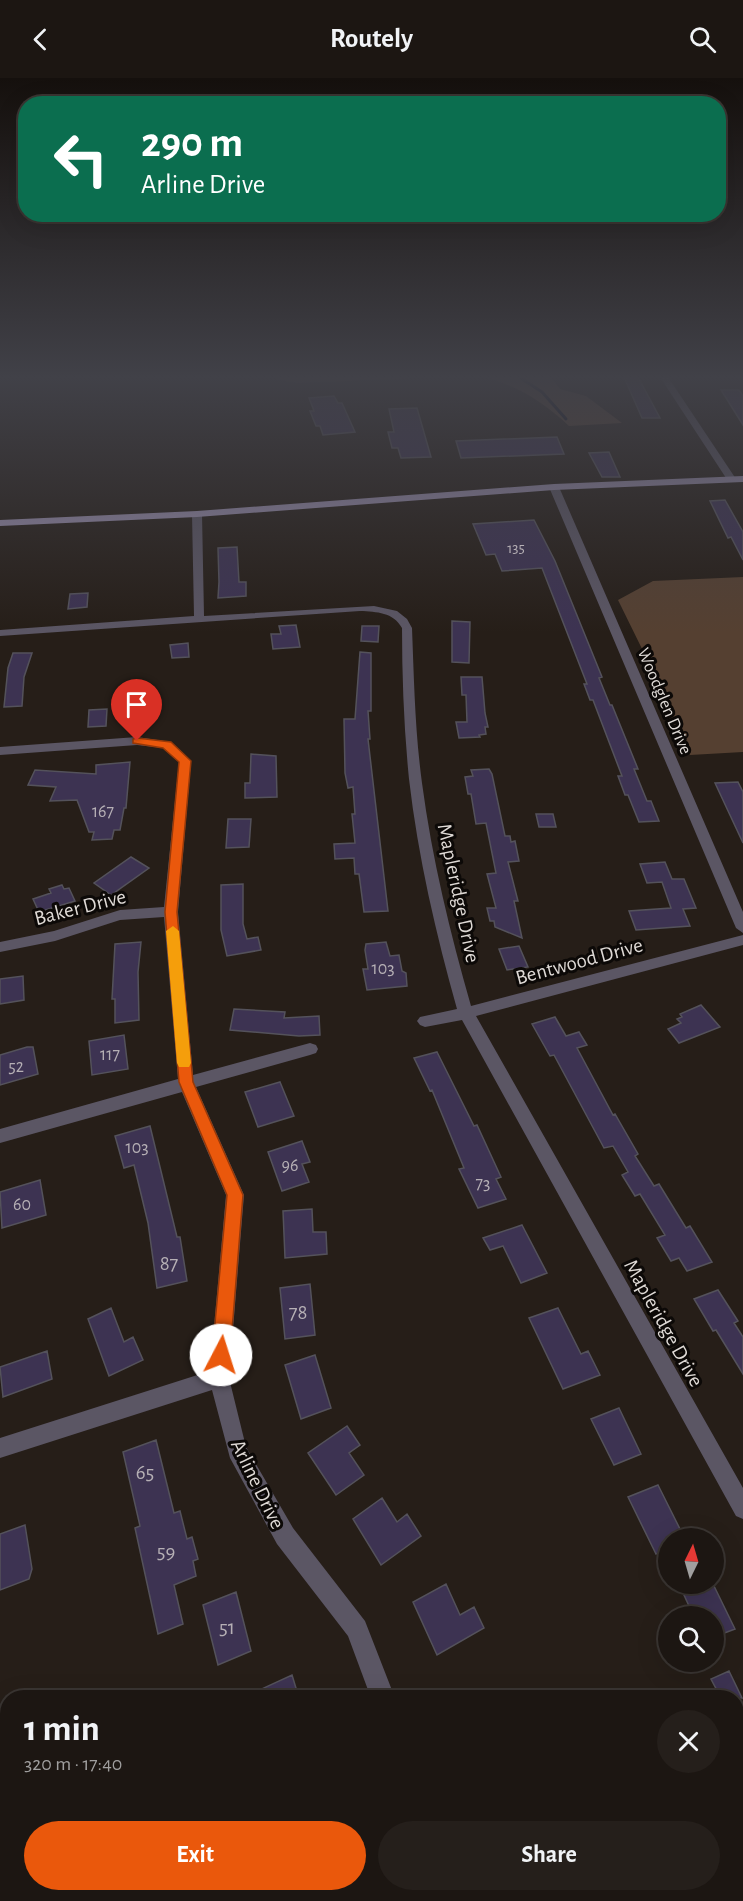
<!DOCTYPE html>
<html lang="en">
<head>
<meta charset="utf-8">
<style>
	:root { --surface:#1c1612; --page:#251f1b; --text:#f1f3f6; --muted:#a09f9f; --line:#3a3532; --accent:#ea580c }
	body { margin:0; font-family:"Alegreya Sans",sans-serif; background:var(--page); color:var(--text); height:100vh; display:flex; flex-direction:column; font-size:22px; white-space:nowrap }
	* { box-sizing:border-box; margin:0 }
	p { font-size:20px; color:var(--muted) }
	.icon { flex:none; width:33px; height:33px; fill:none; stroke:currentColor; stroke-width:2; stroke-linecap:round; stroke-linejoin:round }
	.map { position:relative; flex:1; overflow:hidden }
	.panel { position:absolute; left:0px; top:1612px; width:744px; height:212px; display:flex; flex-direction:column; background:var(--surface); border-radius:24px 24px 0 0; box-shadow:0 6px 24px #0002,0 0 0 2px var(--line) }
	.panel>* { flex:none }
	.banner { position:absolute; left:18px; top:18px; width:708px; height:126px; border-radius:24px; box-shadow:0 6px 24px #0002,0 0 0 2px var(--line); background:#0b6e4f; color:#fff; overflow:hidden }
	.needle { width:39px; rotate:5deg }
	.controls { position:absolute; left:658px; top:1450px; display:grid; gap:12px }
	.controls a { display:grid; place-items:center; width:66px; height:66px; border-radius:50%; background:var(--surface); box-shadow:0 6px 24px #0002,0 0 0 2px var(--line); font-size:30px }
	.pin { position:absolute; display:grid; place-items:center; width:51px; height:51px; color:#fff; margin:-62px -26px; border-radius:50% 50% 50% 0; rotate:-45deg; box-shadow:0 0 6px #0007 }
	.pin .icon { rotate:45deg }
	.me { position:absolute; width:66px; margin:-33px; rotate:5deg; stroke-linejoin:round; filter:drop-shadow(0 0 4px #0008) }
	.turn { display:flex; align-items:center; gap:21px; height:126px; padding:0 24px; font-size:27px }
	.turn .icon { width:78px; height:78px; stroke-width:2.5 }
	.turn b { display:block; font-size:42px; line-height:51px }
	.round { display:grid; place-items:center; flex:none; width:63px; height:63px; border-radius:32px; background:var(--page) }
	.summary { display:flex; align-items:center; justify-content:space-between; height:102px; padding:0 24px }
	h1 { font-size:36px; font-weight:700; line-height:45px }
	.cta { display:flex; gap:12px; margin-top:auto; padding:12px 24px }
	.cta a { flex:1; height:69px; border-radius:36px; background:var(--accent); color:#fff; font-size:24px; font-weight:700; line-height:69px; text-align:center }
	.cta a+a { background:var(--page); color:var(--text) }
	header { display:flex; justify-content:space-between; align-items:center; height:78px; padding:0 24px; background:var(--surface); font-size:27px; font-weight:700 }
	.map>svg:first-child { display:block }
</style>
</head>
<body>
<header><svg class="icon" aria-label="back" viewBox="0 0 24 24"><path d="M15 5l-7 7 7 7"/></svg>Routely<svg class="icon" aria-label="search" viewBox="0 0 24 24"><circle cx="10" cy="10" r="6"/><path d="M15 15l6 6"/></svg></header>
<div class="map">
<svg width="743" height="1823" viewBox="0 0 743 1823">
	<rect width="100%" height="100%" fill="#261e18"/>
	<path fill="#554031" d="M277 299H443L298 305 279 302Z
		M484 299H551L560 311 586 318 622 345 569 348C543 324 518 308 484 299Z
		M743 499V674L690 677 677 660 646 579 618 522 653 503Z"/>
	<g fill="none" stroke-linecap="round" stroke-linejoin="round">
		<path stroke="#00071e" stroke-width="3" d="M519 299 542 314 566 341"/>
	</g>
	<path fill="#3d3352" stroke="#54525b" stroke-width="1.5" d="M624 299H638L660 340H642Z
		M721 312H739L743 318V347Z
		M334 318 338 325H342L355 354 323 357 320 348H316L310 333H314L309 320Z
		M417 330 431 379 401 380 398 370H392L388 354H394L389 331Z
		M557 359 564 376 461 380 456 363Z
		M609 374 620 399H602L589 375Z
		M725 422 743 454V482L731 459 728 460 710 423Z
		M534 442 555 483 602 599 599 600 610 627H612L638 691H634L647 723H651L659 743 639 744 628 717H625L618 698H622L593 622H590L584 606H587L542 490 502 493 495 476 486 477 473 446Z
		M237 469 239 504H246V518L218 520 219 504 218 470Z
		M88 515 87 529 68 531 70 516Z
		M452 543 470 544 469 585 452 584Z
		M296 547 300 569 273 571 271 556H281L279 548Z
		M362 548H379L378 564 361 563Z
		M188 565 189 579 172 580 170 567Z
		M360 574 371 575V633H368L370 661H368L388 833 364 834 359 796H355L354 780 335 781 334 766 355 765 352 736H355L353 709 348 710 345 695 344 641H355Z
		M13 575H32L24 599 22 628 4 629 8 590Z
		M461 599H482L485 635 488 649H485L486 656 479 657 480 659 459 660 456 644H467L466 617H462Z
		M107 631 106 648 88 649 89 632Z
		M251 676 276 678 277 719 245 720V705H250Z
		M130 684 126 730H124L120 752H114L112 761 92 762 94 754H89L77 722 50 723 56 709 28 707 35 692 96 696V687Z
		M489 691 492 696 505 758H510L511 764 515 763 519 783 508 784 518 823H514L522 860 495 849 494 843H490L487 830H496L487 796 496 795 486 745 476 746 471 716H468L465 699 473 698 471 692Z
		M738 704 743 714V765L715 705Z
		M536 736H553L556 749H539Z
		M228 741H251L249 769 226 770Z
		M131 779 149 790 111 817 94 805Z
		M665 784 672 801H684L696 830 683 831 690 848 636 852 629 833 671 830 662 804 647 805 640 786Z
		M243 806V846L247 861 258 859 261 872 227 878 221 852V807Z
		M62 807 64 811 69 810 75 823 39 834 33 821 51 815 49 811Z
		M141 864 138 894 139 942 115 945V921H112L115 866Z
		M386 864 390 878 399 877 402 893 406 895 407 908 367 912 363 891H368L365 872 366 866Z
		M519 868 528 889 507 892 499 871Z
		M23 898 24 922 0 926V901Z
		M701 927 720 949 679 965 668 951 681 945 677 941 682 939 680 936Z
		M234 931 285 934 284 940 319 938 320 957 299 958 230 952Z
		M555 939 566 958 579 954 587 967 577 970 613 1037 615 1036 638 1076 635 1078 654 1108 659 1106 686 1150 690 1148 712 1184 687 1193 679 1180 671 1183 657 1160 665 1157 640 1116 635 1118 622 1097 628 1094 613 1068 604 1070 554 977 550 978 532 946Z
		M124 957 128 991 92 997 89 963Z
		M27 969H33L38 996 0 1007V977Z
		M437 974 474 1048 477 1047 501 1099 496 1101 506 1121 478 1130 459 1091 464 1090 432 1012 430 1013 414 980Z
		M280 1004 294 1038 258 1049 245 1014Z
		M150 1048 177 1159H180L187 1203 157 1210 148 1145 134 1087 124 1090 115 1058Z
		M302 1063 310 1084 302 1086 309 1104 282 1113 268 1074Z
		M40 1102 46 1137 2 1150 0 1114Z
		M312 1131 313 1154H326L327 1176 285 1180 283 1133Z
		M522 1147 547 1195 521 1205 503 1168 490 1172 483 1160Z
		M310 1206 315 1257 285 1261 280 1210Z
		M718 1212 738 1243 734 1245 743 1259V1296L716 1252 713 1253 694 1221Z
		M111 1230 124 1264 133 1259 143 1282 109 1298 88 1241Z
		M558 1230 581 1276 588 1273 600 1297 563 1311 529 1240Z
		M47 1273 52 1301 3 1319 0 1289Z
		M315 1277 331 1330 301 1341 285 1287Z
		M619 1330 641 1376 614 1387 591 1341Z
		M347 1348 360 1367 349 1375 364 1397 336 1417 308 1375Z
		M156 1362 174 1435 180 1433 187 1461 192 1459 198 1481 193 1483 196 1498 174 1507 183 1546 158 1556 135 1450 140 1448 123 1374Z
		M658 1407 685 1461H669V1470L656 1476 628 1419Z
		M382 1420 397 1444 407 1436 421 1458 381 1487 353 1441Z
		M25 1447 32 1491 29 1501 0 1512V1456Z
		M446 1506 460 1537 474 1529 484 1550 437 1577 413 1524Z
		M679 1506H713L735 1551 714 1559V1539H694Z
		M236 1514 251 1573 218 1587 203 1527Z
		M729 1593 742 1620H721L711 1601Z
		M292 1597 299 1620H242Z"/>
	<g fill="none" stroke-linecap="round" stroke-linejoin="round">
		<path fill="#5b5664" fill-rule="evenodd" d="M660 299H668L736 401 734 403H728Z
			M551 407 559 409 743 834V855L736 850 549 409Z
			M197 433 202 436 204 538 374 528 397 533 407 541 412 550C414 602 415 653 422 705 432 781 450 854 471 928L743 857V867L476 938 743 1410V1441L736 1438 462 942 425 949 420 947 417 943 420 939 457 931C436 856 418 779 409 701 404 651 402 601 402 550 393 534 377 534 360 533L0 558V552L194 538 192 436Z
			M137 659 171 664 191 683 178 834 193 997 310 965 316 967 318 971 316 975 310 977 196 1009 244 1117 229 1300 246 1369 293 1450 365 1543 395 1620H371L348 1558 277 1466 230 1380 212 1312 0 1380V1360L210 1293 226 1117 182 1014 0 1065V1051L178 1001 164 839 120 842 55 863 0 874V864L54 853 120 832 164 829 179 684 163 670 137 667 0 677V669Z
			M72 1816H108L105 1823H69Z
			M438 1816H464L466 1823H440Z"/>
		<path fill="#978caa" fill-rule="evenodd" d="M743 398V404L554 412 197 439 0 448V442L197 433 554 406Z"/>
	</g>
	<linearGradient id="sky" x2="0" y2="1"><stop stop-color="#15100d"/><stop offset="0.54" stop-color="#414148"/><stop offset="1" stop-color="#414148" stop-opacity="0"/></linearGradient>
	<rect width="743" height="554" fill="url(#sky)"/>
	<path fill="#ea580c" stroke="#983908" stroke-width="1.5" d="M137 660 171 664 191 683 177 834 193 1004 243 1117 230 1277 227 1283 221 1285 215 1283 212 1277 227 1117 179 1004 165 834 179 684 163 670 133 665V661Z"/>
	<path fill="#f59e0b" d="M173 848 179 853 191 985 189 989H179L177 985 166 853Z"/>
	<g text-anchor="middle" stroke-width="6" stroke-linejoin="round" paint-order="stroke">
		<g font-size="15" fill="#b6b0b5">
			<text x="516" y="475">135</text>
		</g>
		<g font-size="18" fill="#dfdad6" stroke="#0c0907">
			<text transform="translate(665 623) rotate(67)" y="6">Woodglen Drive</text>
		</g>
		<g font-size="18" fill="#b6b0b5">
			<text x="103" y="739">167</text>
			<text x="383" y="896">103</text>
			<text x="110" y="982">117</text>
			<text x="16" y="994">52</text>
			<text x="137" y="1075">103</text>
			<text x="290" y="1093">96</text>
			<text x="483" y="1111">73</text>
			<text x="22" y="1132">60</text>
		</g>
		<g font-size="21" fill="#dfdad6" stroke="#0c0907">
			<text transform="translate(459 815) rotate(78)" y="7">Mapleridge Drive</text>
			<text transform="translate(80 829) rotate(-14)" y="7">Baker Drive</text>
			<text transform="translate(579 883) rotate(-15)" y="7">Bentwood Drive</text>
			<text transform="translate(664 1245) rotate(61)" y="7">Mapleridge Drive</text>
			<text transform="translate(258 1406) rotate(64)" y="7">Arline Drive</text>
		</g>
		<g font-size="21" fill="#b6b0b5">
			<text x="169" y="1192">87</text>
			<text x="298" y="1241">78</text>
			<text x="145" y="1401">65</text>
			<text x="166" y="1480">59</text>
			<text x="227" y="1556">51</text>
		</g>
	</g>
</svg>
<div class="controls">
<a><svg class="needle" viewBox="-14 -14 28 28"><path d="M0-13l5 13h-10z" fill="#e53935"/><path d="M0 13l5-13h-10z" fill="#a09f9f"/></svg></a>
<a><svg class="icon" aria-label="search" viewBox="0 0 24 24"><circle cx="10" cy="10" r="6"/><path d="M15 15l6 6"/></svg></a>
</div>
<div class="pin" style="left:137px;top:663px;background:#d93025"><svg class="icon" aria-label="arrive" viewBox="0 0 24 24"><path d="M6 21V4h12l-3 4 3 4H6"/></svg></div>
<svg class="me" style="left:221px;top:1277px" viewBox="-20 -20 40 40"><circle r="19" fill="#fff"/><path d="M0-13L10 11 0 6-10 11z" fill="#ea580c"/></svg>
<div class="banner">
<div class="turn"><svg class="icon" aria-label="left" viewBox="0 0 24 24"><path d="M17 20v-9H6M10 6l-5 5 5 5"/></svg><div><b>290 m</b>Arline Drive</div></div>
</div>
<section class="panel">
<div class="summary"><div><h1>1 min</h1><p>320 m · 17:40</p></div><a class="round"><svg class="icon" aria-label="close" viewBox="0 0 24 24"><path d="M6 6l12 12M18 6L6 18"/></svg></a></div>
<div class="cta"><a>Exit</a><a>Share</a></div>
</section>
</div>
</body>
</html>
